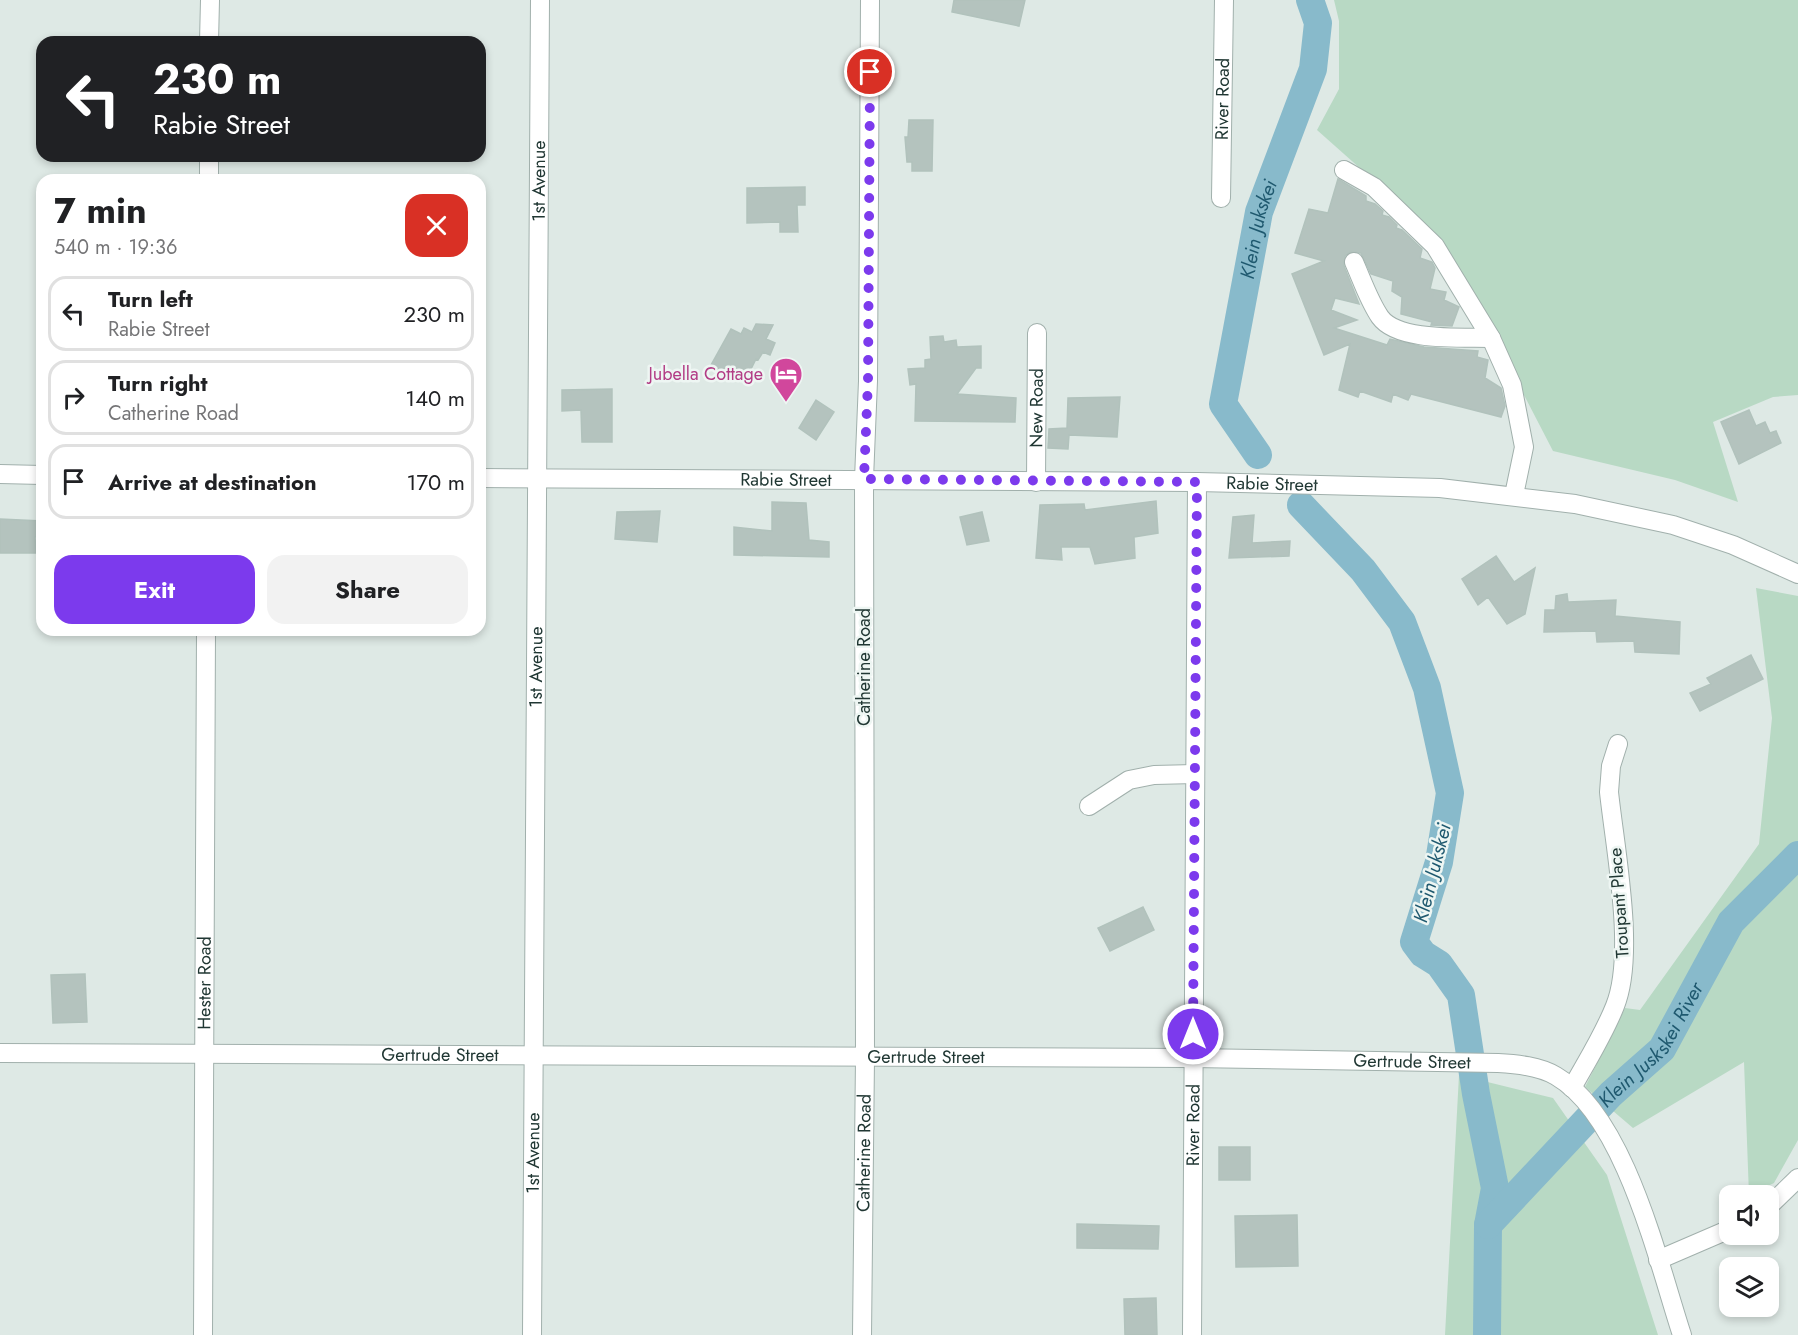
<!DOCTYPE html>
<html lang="en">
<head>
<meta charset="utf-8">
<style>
	:root { --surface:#fff; --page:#f2f2f2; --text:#202124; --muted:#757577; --line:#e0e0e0; --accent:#7c3aed }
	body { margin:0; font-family:Jost,sans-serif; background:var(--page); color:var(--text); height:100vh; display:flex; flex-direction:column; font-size:22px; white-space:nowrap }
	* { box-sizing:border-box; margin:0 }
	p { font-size:20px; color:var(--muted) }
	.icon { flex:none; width:33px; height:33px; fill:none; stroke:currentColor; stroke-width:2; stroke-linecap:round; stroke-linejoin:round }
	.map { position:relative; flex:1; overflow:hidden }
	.details { position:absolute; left:36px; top:174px; width:450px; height:462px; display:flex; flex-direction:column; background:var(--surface); border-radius:18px; box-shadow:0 3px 9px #0003 }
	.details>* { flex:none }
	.top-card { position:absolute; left:36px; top:36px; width:450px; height:126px; border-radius:18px; box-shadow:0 3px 9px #0003; background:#202124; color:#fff; overflow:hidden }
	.buttons { position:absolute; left:1719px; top:1185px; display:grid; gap:12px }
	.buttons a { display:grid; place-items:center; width:60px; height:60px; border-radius:12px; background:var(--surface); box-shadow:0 3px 9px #0003; font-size:30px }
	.pin { position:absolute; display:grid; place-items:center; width:51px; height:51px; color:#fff; margin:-26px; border:3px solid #fff; border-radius:50%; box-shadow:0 2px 6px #0007 }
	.me { position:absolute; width:66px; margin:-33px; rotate:0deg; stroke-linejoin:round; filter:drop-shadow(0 0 4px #0008) }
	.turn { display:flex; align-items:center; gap:21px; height:126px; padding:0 18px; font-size:27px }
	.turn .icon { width:78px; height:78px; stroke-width:2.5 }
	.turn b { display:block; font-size:42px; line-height:51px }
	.round { display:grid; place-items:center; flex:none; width:63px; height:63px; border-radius:18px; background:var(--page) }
	.headline { display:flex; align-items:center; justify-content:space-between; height:102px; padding:0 18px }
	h1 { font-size:36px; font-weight:700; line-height:45px }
	.primary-button { display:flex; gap:12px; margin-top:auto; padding:12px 18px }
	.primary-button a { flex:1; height:69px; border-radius:18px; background:var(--accent); color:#fff; font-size:24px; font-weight:700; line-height:69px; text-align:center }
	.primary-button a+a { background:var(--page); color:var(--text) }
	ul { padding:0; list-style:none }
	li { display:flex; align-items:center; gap:18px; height:75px; margin:0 12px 9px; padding:0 6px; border:3px solid var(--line); border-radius:18px }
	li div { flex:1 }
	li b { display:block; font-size:22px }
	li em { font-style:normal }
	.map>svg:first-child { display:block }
</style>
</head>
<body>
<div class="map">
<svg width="1798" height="1335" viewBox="0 0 1798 1335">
	<rect width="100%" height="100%" fill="#dee9e5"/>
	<path fill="#b8d9c4" d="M1334 0H1798V395L1773 397 1713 422 1738 502 1675 480 1553 451 1484 318 1434 234 1317 130 1339 89V21Z
		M1756 588 1798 596V1140L1774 1183 1749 1195 1744 1062 1633 1128 1585 1087 1625 1008 1640 1010 1759 844 1772 718Z
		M1459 1075 1553 1098 1607 1175 1658 1335H1445Z"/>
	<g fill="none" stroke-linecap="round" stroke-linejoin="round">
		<g stroke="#88bacb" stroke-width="28">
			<path id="s1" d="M1258 455 1223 404 1259 212 1313 69 1318 23 1310 0"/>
			<path d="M1301 505 1363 570 1402 622 1427 688 1450 793 1439 862 1414 942 1423 954 1439 964 1461 995 1476 1094 1495 1188 1488 1225 1487 1335"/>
			<path id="s2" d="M1488 1225 1611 1094 1662 1049 1731 922 1798 855"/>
		</g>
	</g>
	<path fill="#b4c3be" stroke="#b1c2bc" stroke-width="1.5" d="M954 0H1025L1019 26 952 12Z
		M909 120H933L932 171H912V162H907L905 137H908Z
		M1338 179 1366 196V201L1375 204 1383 211 1382 215 1389 217 1397 225 1396 228 1402 230 1422 249 1420 258 1432 262 1435 268 1430 289 1446 292 1444 300 1459 307 1452 326 1431 325 1432 322 1401 314 1402 297 1392 291 1393 281 1371 274 1361 253 1350 252 1345 256 1344 266 1359 304 1335 298 1331 310 1357 320 1334 328 1387 345 1390 339 1424 347 1478 351 1477 357 1488 360 1485 378 1501 388 1505 406 1501 417 1411 394 1408 400 1393 394 1391 402 1360 391 1358 397 1339 390 1350 344 1324 355 1292 274 1324 261 1295 253 1309 209 1328 213Z
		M805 187V205H797L798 232H780V222L747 223V188Z
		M756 324 773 325 766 339 775 343 770 355 763 352 758 360 756 359 747 377 739 379 710 367 731 329 741 334 744 328 752 332Z
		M943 336 944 342 956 340 957 347 981 346V368H976L957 394 1016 398 1015 422 915 421 916 384 910 385 908 369 925 368V360L931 359 930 337Z
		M612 389V442H582L581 410 562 411V390Z
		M1120 397 1117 437 1069 435 1068 449 1048 448 1049 429 1067 428 1068 398Z
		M816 400 834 412 816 440 799 428Z
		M1749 410 1756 426 1765 422 1770 433 1776 431 1781 443 1739 464 1721 422Z
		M1156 501 1158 533 1134 537 1135 558 1095 564 1090 547H1061L1062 560 1036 558 1040 505 1084 504 1085 510Z
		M772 502 806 503 809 540 829 542V557L734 555V527L772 531Z
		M660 511 657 542 615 539 617 512Z
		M982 512 989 541 967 545 960 517Z
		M1254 515 1252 543 1290 541 1289 556 1229 558 1233 517Z
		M0 519 42 521V536L35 537 36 553H0Z
		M1496 556 1514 582 1535 568 1525 614 1507 624 1488 597 1478 605 1462 579Z
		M1567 594 1568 602 1616 600 1615 616 1680 622 1679 654 1635 652 1634 641 1597 642 1596 631 1544 632 1545 610H1555L1556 596Z
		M1751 655 1763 679 1700 711 1690 693 1711 684 1707 678Z
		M1143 907 1154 930 1110 951 1098 928Z
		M85 974 87 1022 53 1023 51 975Z
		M1219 1147H1250V1180H1219Z
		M1297 1215 1298 1266 1236 1267 1235 1216Z
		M1077 1224 1159 1226 1158 1249 1077 1248Z
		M1156 1298 1157 1335H1125L1124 1299Z"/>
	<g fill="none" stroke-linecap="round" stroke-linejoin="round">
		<g stroke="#a1b0ac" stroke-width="20">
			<g id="minor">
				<path d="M209 42 210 0"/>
				<path d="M1344 170 1374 187 1435 246 1491 338 1512 385 1524 447 1514 495"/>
				<path d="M209 180V156"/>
				<path id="s3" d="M1221 198 1224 0"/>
				<path d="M1354 262C1362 280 1369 301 1380 317 1398 342 1462 337 1491 338"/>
				<path id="s4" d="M1036 482 1037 333"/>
				<path d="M1089 806 1129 780 1154 775 1195 774"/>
				<path id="s5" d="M0 1053 1192 1058 1498 1063C1517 1064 1539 1066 1556 1076 1625 1116 1658 1262 1682 1335"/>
				<path d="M1572 1088C1587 1061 1604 1034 1615 1006 1636 954 1615 849 1609 792L1611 766 1618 744"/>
				<path d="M1768 1207 1798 1178"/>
				<path d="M1658 1260 1730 1229"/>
				<path id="s6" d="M203 1335 206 630"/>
				<path id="s7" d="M532 1335 540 0"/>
				<path id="s8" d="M862 1335 865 1058 864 479 868 381 870 0"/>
				<path id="s9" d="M1192 1335 1197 482"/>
			</g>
		</g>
		<g stroke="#a1b0ac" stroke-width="20">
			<g id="tertiary">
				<path d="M0 474 42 475"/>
				<path id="s10" d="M480 478 1197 482 1440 488 1575 504 1673 525 1733 545 1798 574"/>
			</g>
		</g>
		<use href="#minor" stroke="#fff" stroke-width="18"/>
		<use href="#tertiary" stroke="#fff" stroke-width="18"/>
	</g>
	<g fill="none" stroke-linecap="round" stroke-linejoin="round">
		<path stroke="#7c3aed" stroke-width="10" stroke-dasharray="0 18" d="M870 72 868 381 864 479 1197 482 1193 1034"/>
	</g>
	<defs>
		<g id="hotel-pin" transform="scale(1.725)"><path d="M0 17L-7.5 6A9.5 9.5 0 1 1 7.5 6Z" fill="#d1479c" stroke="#eef6f3"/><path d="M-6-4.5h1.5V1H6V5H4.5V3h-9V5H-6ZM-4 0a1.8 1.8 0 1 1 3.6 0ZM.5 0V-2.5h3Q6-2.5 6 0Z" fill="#fff"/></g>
	</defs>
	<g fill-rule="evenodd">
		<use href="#hotel-pin" x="786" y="374"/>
	</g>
	<g text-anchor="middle" stroke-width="5" stroke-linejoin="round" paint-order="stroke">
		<g font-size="18" fill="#203733" stroke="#eef6f3">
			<text dy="6" stroke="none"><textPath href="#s3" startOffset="99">River Road</textPath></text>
			<text dy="6" stroke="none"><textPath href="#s7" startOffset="1154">1st Avenue</textPath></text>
			<text dy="6" stroke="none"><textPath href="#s4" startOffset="74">New Road</textPath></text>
			<text dy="6" stroke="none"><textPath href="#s10" startOffset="306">Rabie Street</textPath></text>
			<text dy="6" stroke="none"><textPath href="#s10" startOffset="792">Rabie Street</textPath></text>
			<text transform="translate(864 667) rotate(-90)" y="6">Catherine Road</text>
			<text dy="6" stroke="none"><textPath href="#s7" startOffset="668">1st Avenue</textPath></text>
			<text transform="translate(1619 903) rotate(-94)" y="6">Troupant Place</text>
			<text dy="6" stroke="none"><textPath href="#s6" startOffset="352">Hester Road</textPath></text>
			<text dy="6" stroke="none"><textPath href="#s5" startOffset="440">Gertrude Street</textPath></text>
			<text dy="6" stroke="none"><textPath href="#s5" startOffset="926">Gertrude Street</textPath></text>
			<text dy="6" stroke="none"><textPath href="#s5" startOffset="1412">Gertrude Street</textPath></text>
			<text dy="6" stroke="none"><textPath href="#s9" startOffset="210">River Road</textPath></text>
			<text dy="6" stroke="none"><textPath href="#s7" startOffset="182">1st Avenue</textPath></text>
			<text dy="6" stroke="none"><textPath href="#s8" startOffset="182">Catherine Road</textPath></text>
		</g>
		<g font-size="18" fill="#b23c85" stroke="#eef6f3" text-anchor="end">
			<text x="763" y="380">Jubella Cottage</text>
		</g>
		<g font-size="20" font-style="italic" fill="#1f596f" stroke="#eef6f3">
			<text dy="7" stroke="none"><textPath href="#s1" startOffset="240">Klein Jukskei</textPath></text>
			<text transform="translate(1432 873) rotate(-76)" y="7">Klein Jukskei</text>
			<text dy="7" stroke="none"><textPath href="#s2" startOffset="244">Klein Juskskei River</textPath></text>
		</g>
	</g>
</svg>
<div class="buttons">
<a><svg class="icon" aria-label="sound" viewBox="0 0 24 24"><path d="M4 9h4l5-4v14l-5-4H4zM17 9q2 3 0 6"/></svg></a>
<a><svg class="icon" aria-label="layers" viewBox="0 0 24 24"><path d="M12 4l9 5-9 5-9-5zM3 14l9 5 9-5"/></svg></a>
</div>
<div class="pin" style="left:870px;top:72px;background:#d93025"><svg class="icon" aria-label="arrive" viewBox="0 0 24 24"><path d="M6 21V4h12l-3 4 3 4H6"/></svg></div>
<svg class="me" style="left:1193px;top:1034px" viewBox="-20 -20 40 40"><circle r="17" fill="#7c3aed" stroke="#fff" stroke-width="3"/><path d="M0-11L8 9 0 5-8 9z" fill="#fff"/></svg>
<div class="top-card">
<div class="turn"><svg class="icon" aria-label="left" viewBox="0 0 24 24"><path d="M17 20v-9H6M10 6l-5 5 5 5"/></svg><div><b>230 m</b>Rabie Street</div></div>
</div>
<section class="details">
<div class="headline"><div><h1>7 min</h1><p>540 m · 19:36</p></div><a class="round" style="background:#d93025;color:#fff"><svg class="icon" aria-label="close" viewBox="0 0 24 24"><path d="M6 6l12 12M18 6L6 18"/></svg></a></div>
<ul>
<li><svg class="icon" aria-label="left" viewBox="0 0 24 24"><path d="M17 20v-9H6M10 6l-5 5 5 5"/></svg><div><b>Turn left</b><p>Rabie Street</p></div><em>230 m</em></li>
<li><svg class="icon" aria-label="right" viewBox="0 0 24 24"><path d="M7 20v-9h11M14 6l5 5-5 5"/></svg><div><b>Turn right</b><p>Catherine Road</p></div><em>140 m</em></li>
<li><svg class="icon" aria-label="arrive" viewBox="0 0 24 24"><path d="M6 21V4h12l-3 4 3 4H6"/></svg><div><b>Arrive at destination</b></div><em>170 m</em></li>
</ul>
<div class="primary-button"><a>Exit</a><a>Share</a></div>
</section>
</div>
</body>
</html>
